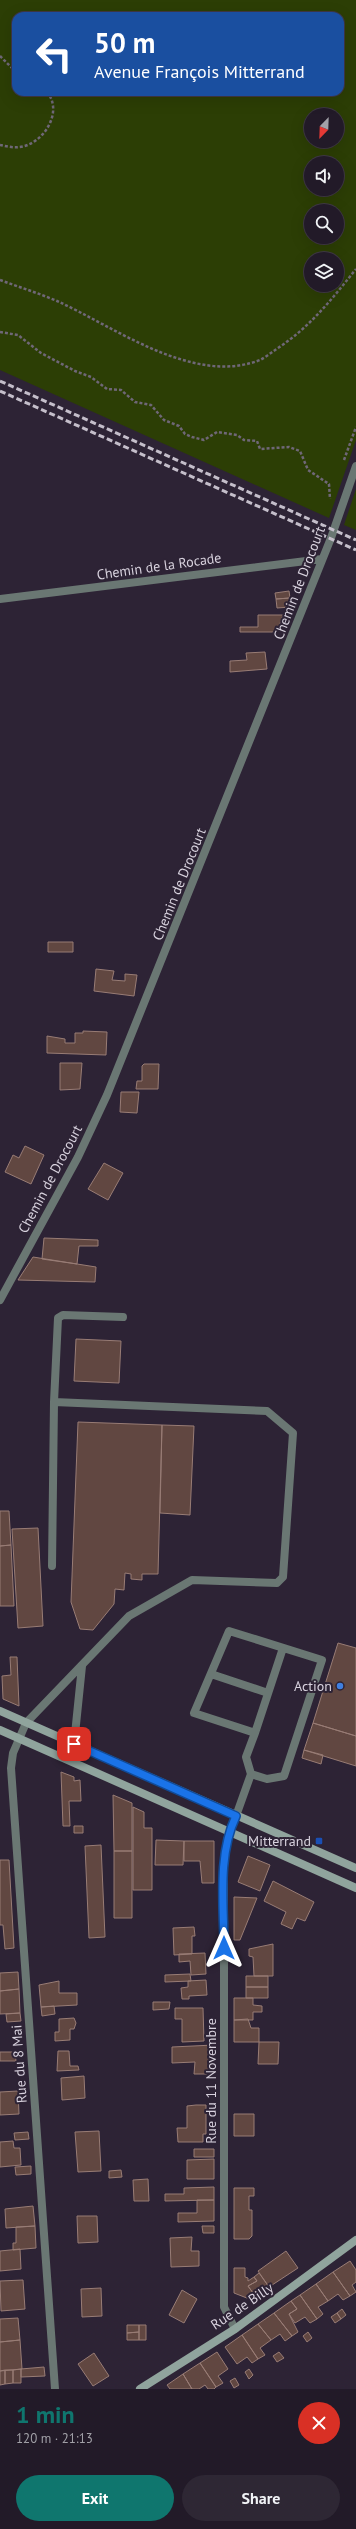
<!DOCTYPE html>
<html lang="en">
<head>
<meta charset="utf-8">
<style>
	:root { --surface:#221a28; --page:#2e2734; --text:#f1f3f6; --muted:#a2a1a8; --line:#3f3845; --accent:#0f766e }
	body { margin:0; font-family:"PT Sans",sans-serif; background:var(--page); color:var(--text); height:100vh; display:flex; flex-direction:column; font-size:15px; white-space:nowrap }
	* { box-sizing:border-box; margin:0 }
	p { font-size:13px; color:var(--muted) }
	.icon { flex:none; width:22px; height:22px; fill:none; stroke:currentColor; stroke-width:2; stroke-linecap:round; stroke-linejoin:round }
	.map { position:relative; height:2389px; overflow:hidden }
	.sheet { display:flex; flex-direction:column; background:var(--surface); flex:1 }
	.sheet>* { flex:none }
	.guide { position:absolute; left:12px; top:12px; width:332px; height:84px; border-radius:12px; box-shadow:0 4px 16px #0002,0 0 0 1px var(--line); background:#1a4fa0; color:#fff; overflow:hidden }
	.needle { width:26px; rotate:203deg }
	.buttons { position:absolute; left:304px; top:108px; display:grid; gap:8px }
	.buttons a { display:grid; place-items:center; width:40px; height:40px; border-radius:50%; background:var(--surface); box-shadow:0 4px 16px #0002,0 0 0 1px var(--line); font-size:20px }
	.pin { position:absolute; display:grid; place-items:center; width:34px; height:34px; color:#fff; margin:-17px; border-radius:8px; box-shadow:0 2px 6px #0006 }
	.me { position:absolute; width:44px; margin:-22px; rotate:0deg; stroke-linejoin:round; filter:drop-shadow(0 0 3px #0008) }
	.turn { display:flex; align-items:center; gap:14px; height:84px; padding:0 16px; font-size:18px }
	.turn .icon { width:52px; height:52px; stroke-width:2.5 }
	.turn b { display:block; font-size:28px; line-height:34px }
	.round { display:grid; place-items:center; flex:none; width:42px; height:42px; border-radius:21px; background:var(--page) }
	.summary { display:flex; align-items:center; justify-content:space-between; height:68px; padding:0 16px }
	h1 { font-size:24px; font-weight:800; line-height:30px; color:var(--accent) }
	.action { display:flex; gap:8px; margin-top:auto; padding:8px 16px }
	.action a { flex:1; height:46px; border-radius:24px; background:var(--accent); color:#fff; font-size:16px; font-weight:800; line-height:46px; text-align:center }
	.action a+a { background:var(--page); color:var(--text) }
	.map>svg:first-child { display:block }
</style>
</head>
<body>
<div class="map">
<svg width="356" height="2389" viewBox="0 0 356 2389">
	<rect width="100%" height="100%" fill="#2d2335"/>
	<path fill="#2c3e05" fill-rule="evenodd" d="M0 0H356V440L329 518 0 370ZM16 16H340V92H16ZM311 115H337V141H311ZM311 163H337V189H311ZM311 211H337V237H311ZM311 259H337V285H311Z
		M356 489V530L344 525Z"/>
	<path fill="#614741" stroke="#987c75" d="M289 591 290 598 276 599 275 593Z
		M290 598 291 607 277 608 276 599Z
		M258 615H283L277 632H240V627H258Z
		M265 652 267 669 230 672V661L247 660 246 653Z
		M48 942H73V952H48Z
		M96 969 114 971 112 980 125 981V974L137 975 134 996 94 991Z
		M83 1031 107 1032 106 1055 47 1053V1036L65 1039V1043H75V1033H83Z
		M60 1063H82L80 1089 60 1090Z
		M144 1064H159L158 1089H136L137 1081H142V1066Z
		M121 1092H139L137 1113 120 1112Z
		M25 1146 44 1155 31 1184 5 1172 13 1155 19 1158Z
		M104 1163 123 1173 108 1200 88 1189Z
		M44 1238 98 1240V1246H79L77 1264 42 1259Z
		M33 1257 96 1267 95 1282 18 1280Z
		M76 1339 121 1341 119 1383 74 1381Z
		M78 1422 162 1425 158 1574H142V1580L131 1579V1574L125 1573 124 1590 115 1589 114 1604 93 1630 80 1629 71 1602Z
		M162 1425 194 1426 190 1515 160 1513Z
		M0 1511H9L11 1545 0 1546Z
		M38 1528 43 1626 18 1628 12 1529Z
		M11 1545 14 1606H0V1546Z
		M338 1643 356 1648V1736L313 1723Z
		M10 1657H17L19 1706 3 1699 2 1676 11 1675Z
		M313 1723 356 1736V1766L304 1750Z
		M304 1750 323 1755 321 1764 302 1758Z
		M61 1772 74 1777V1781L80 1780 81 1801H69L70 1826H63Z
		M113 1795 132 1803V1851H114Z
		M133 1807 144 1812V1828H152V1890H133Z
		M74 1826H83V1833H74Z
		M156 1840 184 1841 183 1865H155Z
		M184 1841H214V1883H202L200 1861H184Z
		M101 1845 105 1937 89 1938 85 1846Z
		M114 1851H132V1918H114Z
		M248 1856 270 1865 260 1891 238 1882Z
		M0 1860H9L14 1948 5 1949 3 1925H0Z
		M273 1881 314 1902 305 1921 297 1918 292 1929 281 1924 286 1912 264 1901Z
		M234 1897 257 1898 240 1940H234Z
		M194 1927 195 1936H192V1954L174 1955 173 1928Z
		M273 1944V1976H254L253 1957 249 1956V1949Z
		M205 1953 206 1974 191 1975 190 1961 179 1962V1954Z
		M18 1972 19 1989 0 1991V1973Z
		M190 1974 191 1981 165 1982V1975Z
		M246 1976H268V1987H246Z
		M206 1980 207 1995 189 1996V1999H182L181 1988 188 1987V1981Z
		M59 1981V1993H77V2005L41 2007 39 1985Z
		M246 1987H268V1998H246Z
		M19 1989 20 2013 0 2014V1991Z
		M234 1998H253V2005L262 2006V2012H253V2020H234Z
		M153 2002H170L169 2009 153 2010Z
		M54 2006 55 2014 42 2016 41 2007Z
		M175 2008H203L204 2041 182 2042V2019H175Z
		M20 2013 21 2021 7 2022 6 2014Z
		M74 2018 76 2023 74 2029H70V2040L55 2041V2032H59V2019Z
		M248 2019 251 2028H259V2042H234V2020Z
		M259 2042H279L278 2064H258Z
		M214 2045V2074H194L195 2062 172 2063V2047Z
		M58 2051H69L70 2066H78L79 2070 57 2071Z
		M0 2052H15L16 2061H0Z
		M84 2076 85 2098 62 2100 61 2078Z
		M18 2091 19 2114 0 2115V2092Z
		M196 2105H206V2134H203V2142H178L177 2128H187V2106Z
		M234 2114H254V2136H234Z
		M99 2131 101 2171 78 2172 75 2132Z
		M28 2132 29 2139 15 2140 14 2133Z
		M13 2141 14 2148H20L21 2165 0 2167V2142Z
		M194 2149H214V2157H194Z
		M214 2159V2179H187V2160Z
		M31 2166V2174L16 2175 15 2167Z
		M121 2170 122 2177 109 2178V2171Z
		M148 2179 149 2201H134L133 2180Z
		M214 2187V2200L165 2201V2194H184V2188Z
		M234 2188H254V2196H249V2210H252V2236L249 2239H234Z
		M197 2200H214V2221L178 2222V2213H197Z
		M33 2206 35 2226 6 2228 5 2209Z
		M77 2216H97L98 2242 78 2243Z
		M35 2226 36 2248 13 2250V2243H16V2227Z
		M202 2226H214V2233H203Z
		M192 2237 191 2251H199V2266L171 2267 170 2238Z
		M20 2249 21 2269 0 2271V2251Z
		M286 2251 298 2268 269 2287 258 2271Z
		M350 2261 356 2270V2282L352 2285 356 2292 350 2296 333 2272Z
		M234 2268H245V2277L248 2278V2281L254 2277 257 2281 248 2286 256 2297 252 2300 234 2293Z
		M333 2272 350 2296 343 2300 338 2294 328 2301 316 2284Z
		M259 2273 269 2287 256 2297 248 2286 257 2281 254 2277Z
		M23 2280 25 2309 1 2311 0 2281Z
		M316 2284 328 2301 318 2307 323 2314 317 2319 300 2295Z
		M101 2288 102 2316 82 2317 81 2289Z
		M182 2290 197 2299 184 2323 169 2315Z
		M300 2295 317 2319 310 2323 305 2317 295 2323 289 2314 297 2309 291 2301Z
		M291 2301 297 2309 289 2314 298 2332 292 2336 274 2313Z
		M342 2309 346 2315 341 2319 337 2313Z
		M274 2313 292 2336 285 2341 280 2334 271 2340 258 2324Z
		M337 2313 341 2319 335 2323 331 2317Z
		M18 2318 20 2340 0 2342V2319Z
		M258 2324 271 2340 260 2348 265 2355 258 2359 242 2335Z
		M127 2325H139V2332L127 2333Z
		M139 2325H146V2340H139Z
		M139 2332V2340H127V2333Z
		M308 2332 312 2338 307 2342 303 2336Z
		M242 2335 258 2359 252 2363 247 2357 237 2364 225 2347Z
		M20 2340 22 2369 0 2371V2342Z
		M217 2352 228 2369 218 2376 223 2383 216 2387 200 2363Z
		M279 2352 284 2358 277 2362 273 2356Z
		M94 2353 109 2376 93 2386 78 2364Z
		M200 2363 216 2387 214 2389H208L205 2385 199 2389H192L183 2374Z
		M44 2367 45 2376 21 2377V2369Z
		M21 2369V2383H13V2370Z
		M249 2369 253 2375 249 2379 245 2372Z
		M5 2370H13V2383L5 2384Z
		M5 2370V2384L0 2385V2371Z
		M183 2374 192 2389H170L167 2385Z
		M235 2378 239 2385 234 2388 230 2381Z"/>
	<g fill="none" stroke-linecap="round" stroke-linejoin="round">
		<path stroke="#6f6777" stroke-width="2.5" stroke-dasharray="3 2" stroke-linecap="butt" d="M0 56 16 72
			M0 145C6 146 13 148 19 147 43 145 64 112 47 92
			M0 280C19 287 38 293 57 301 115 327 193 386 260 360 266 357 272 352 278 348 310 327 332 299 356 269
			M0 332 18 335 41 353 75 371 91 377 107 389 121 390 135 402 151 405 164 420 179 426 185 434 192 437 204 440 217 432 237 435 244 440 257 441 260 449 289 447 300 451 308 470 329 484 330 499
			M344 460 356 427"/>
		<path stroke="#6a7773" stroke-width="8" d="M52 1566 54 1402
			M211 1674 268 1693
			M26 1723 129 1616 192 1580 277 1583 283 1577 293 1433 267 1411 54 1402 58 1318 63 1315 123 1317
			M255 1733 283 1648
			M74 1744 82 1666
			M236 1816 251 1774 246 1757 255 1733 194 1713 229 1631 322 1660 284 1776 267 1779 251 1774"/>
		<path stroke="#6a7773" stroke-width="8" d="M0 599 322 559
			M0 1300 78 1157 107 1095 331 538 356 466
			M26 1723 13 1753 11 1768 55 2389
			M235 2329 224 2307V1859L229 1831 236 1816"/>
		<path stroke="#90a49d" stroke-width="8" d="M0 1711 356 1868
			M0 1730 356 1888
			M140 2389 235 2329 356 2240"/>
		<path stroke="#c4beca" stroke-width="3" stroke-dasharray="6 3" stroke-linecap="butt" d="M0 381 356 540
			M0 391 356 550"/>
	</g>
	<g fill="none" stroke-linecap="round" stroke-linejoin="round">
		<g stroke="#114b97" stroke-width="10">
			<path id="route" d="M74 1744 236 1816C217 1856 224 1905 224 1948"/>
		</g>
		<use href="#route" stroke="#1a73e8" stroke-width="7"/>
	</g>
	<circle fill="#3f7fe0" stroke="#2d2335" stroke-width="1.5" cx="340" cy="1686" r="4"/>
	<rect fill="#1a4fb4" stroke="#2d2335" stroke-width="1.5" x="315" y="1837" width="8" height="8" rx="2"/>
	<g text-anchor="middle" stroke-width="4" stroke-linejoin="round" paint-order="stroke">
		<g font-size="14" fill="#d8d2de" stroke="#2d2335">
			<text transform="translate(159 566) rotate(-8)" y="5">Chemin de la Rocade</text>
			<text transform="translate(299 583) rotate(-69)" y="5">Chemin de Drocourt</text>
			<text transform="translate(179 884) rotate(-68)" y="5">Chemin de Drocourt</text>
			<text transform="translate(50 1179) rotate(-62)" y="5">Chemin de Drocourt</text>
			<text transform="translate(19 2064) rotate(-94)" y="5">Rue du 8 Mai</text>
			<text transform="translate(211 2081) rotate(-90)" y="5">Rue du 11 Novembre</text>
			<text transform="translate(242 2306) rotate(-34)" y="5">Rue de Billy</text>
		</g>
		<g font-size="14" fill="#d8d2de" stroke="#2d2335" text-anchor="end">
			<text x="332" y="1691">Action</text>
			<text x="311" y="1846">Mitterrand</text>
		</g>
	</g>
</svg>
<div class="buttons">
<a><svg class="needle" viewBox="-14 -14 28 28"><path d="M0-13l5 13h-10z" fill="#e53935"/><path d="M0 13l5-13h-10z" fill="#a2a1a8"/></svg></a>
<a><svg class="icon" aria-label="sound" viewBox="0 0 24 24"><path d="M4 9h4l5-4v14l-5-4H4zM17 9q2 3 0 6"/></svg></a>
<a><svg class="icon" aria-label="search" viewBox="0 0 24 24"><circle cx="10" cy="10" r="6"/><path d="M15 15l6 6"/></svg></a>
<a><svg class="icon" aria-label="layers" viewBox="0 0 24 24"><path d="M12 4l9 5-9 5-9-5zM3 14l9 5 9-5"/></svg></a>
</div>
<div class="pin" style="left:74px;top:1744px;background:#d93025"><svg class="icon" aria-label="arrive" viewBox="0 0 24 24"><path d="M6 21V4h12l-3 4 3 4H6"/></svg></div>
<svg class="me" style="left:224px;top:1948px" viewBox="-20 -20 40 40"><path d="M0-17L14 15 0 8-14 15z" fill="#1a73e8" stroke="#fff" stroke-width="4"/></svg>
<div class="guide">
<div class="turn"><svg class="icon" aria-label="left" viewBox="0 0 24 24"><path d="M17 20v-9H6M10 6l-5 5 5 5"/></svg><div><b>50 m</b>Avenue François Mitterrand</div></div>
</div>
</div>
<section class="sheet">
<div class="summary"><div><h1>1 min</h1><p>120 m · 21:13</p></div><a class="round" style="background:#d93025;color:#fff"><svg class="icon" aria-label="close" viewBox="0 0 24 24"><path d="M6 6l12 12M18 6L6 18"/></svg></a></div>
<div class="action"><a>Exit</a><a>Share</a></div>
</section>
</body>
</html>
